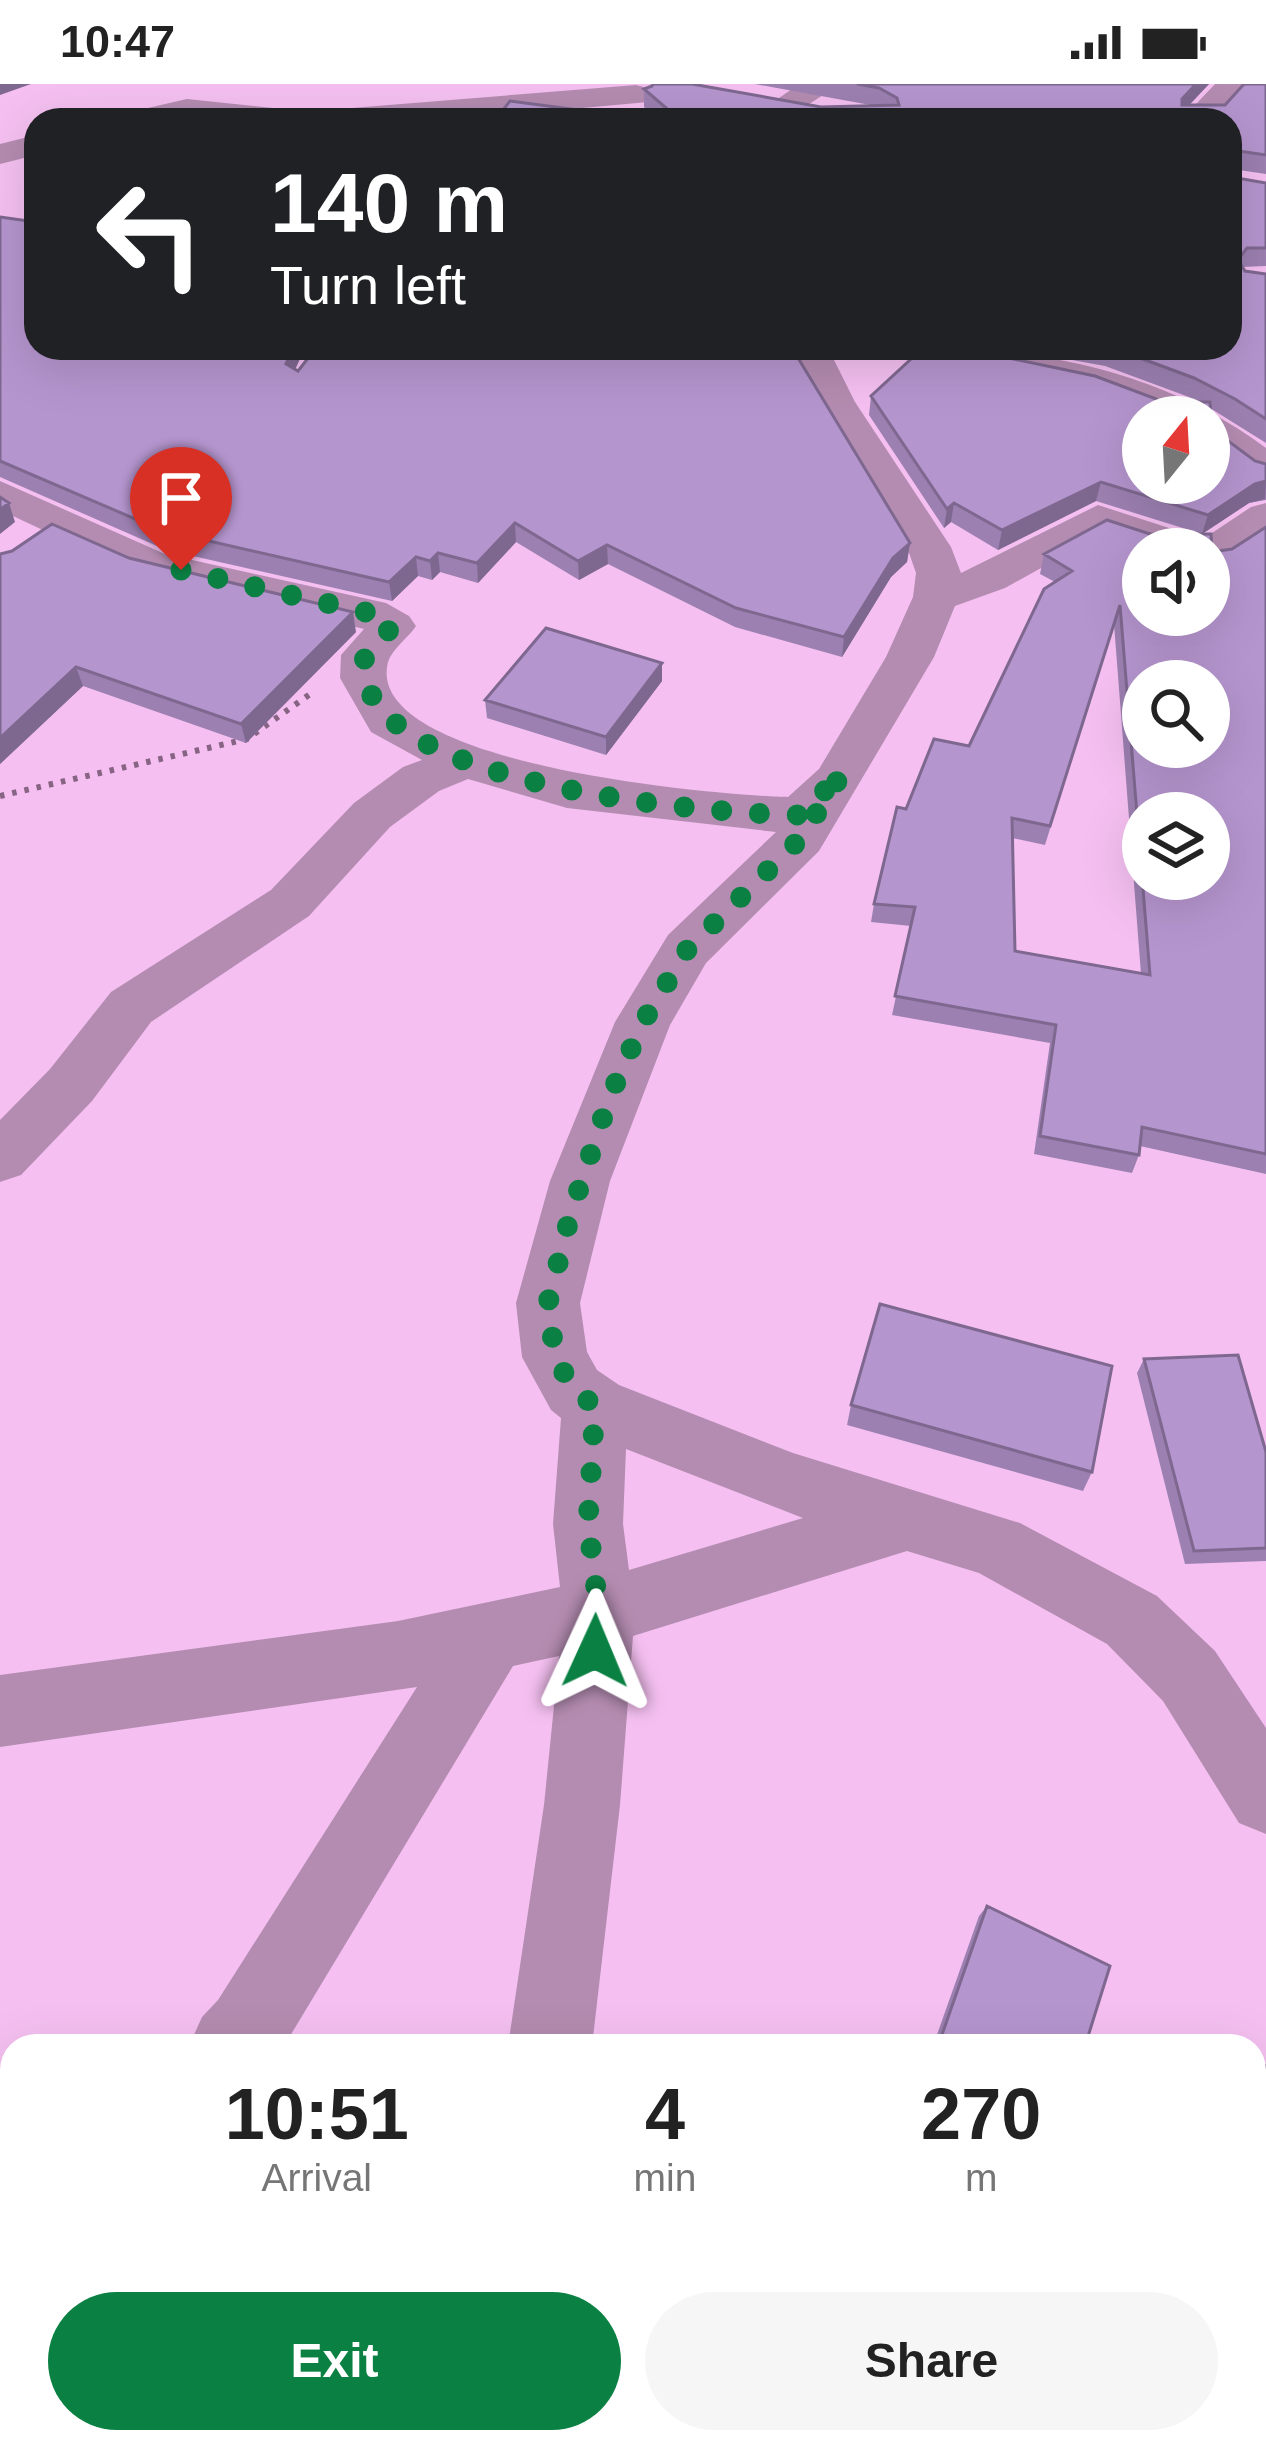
<!DOCTYPE html>
<html lang="en">
<head>
<meta charset="utf-8">
<style>
	:root { --surface:#fff; --page:#f6f6f6; --text:#222; --muted:#767676; --accent:#0b8043 }
	body { margin:0; font-family:Arial,sans-serif; background:var(--page); color:var(--text); height:100vh; display:flex; flex-direction:column; font-size:45px; white-space:nowrap }
	* { box-sizing:border-box; margin:0 }
	p { font-size:39px; color:var(--muted) }
	.icon { flex:none; width:66px; height:66px; fill:none; stroke:currentColor; stroke-width:2; stroke-linecap:round; stroke-linejoin:round }
	.map { position:relative; flex:1; overflow:hidden }
	.drawer { position:absolute; left:0px; top:1950px; width:1266px; height:420px; display:flex; flex-direction:column; background:var(--surface); border-radius:36px 36px 0 0; box-shadow:0 12px 48px #0002 }
	.drawer>* { flex:none }
	.guide { position:absolute; left:24px; top:24px; width:1218px; height:252px; border-radius:36px; box-shadow:0 12px 48px #0002; background:#202124; color:#fff; overflow:hidden }
	.needle { width:78px; rotate:18deg }
	.tools { position:absolute; left:1122px; top:312px; display:grid; gap:24px }
	.tools a { display:grid; place-items:center; width:108px; height:108px; border-radius:50%; background:var(--surface); box-shadow:0 12px 48px #0002; font-size:60px }
	.pin { position:absolute; display:grid; place-items:center; width:102px; height:102px; color:#fff; margin:-123px -51px; border-radius:50% 50% 50% 0; rotate:-45deg; box-shadow:0 0 12px #0007 }
	.pin .icon { rotate:45deg }
	.me { position:absolute; width:132px; margin:-66px; rotate:1deg; stroke-linejoin:round; filter:drop-shadow(0 0 9px #0008) }
	.turn { display:flex; align-items:center; gap:42px; height:252px; padding:0 48px; font-size:54px }
	.turn .icon { width:156px; height:156px; stroke-width:2.5 }
	.turn b { display:block; font-size:84px; line-height:102px }
	.eta { display:flex; justify-content:space-evenly; align-items:center; height:204px; text-align:center }
	.eta b { font-size:72px; font-weight:800; line-height:84px }
	.button { display:flex; gap:24px; margin-top:auto; padding:24px 48px }
	.button a { flex:1; height:138px; border-radius:72px; background:var(--accent); color:#fff; font-size:48px; font-weight:800; line-height:138px; text-align:center }
	.button a+a { background:var(--page); color:var(--text) }
	.status { display:flex; justify-content:space-between; align-items:center; height:84px; padding:0 60px; background:var(--surface); direction:ltr }
	.status svg { height:33px; fill:currentColor }
	.map>svg:first-child { display:block }
</style>
</head>
<body>
<div class="status"><b>10:47</b><svg viewBox="0 0 49 12"><path d="M0 12V9h3v3zM5 12V6h3v6zM10 12V3h3v9zM15 12V0h3v12zM26 1h20v11H26zM47 4h2v5h-2z"/></svg></div>
<div class="map">
<svg width="1266" height="2370" viewBox="0 0 1266 2370">
	<rect width="100%" height="100%" fill="#f5c0f1"/>
	<g fill="none" stroke-linecap="round" stroke-linejoin="round">
		<path stroke="#876484" stroke-width="6" stroke-dasharray="4.5 8" stroke-linecap="butt" d="M0 712 247 655 313 608"/>
		<path fill="#b48cb1" fill-rule="evenodd" d="M799 0H840L800 26H776L772 19Z
			M1215 0H1249L1217 36H1181Z
			M636 1 648 4 652 11 648 18 449 36H310L327 26Z
			M187 15 292 26 309 36H121L126 29Z
			M36 51V71L0 80V60Z
			M788 264H828L855 318 951 463 961 489 1098 421 1203 455 1251 423 1266 419V452L1225 480 1209 484V465H1145L1102 450 1005 504 955 522 934 573 819 767 706 879 670 941 610 1097 580 1219 587 1268 597 1286 619 1301 793 1369 1020 1439 1157 1512 1215 1567 1266 1644V1750L1239 1739 1163 1617 1107 1560 979 1489 907 1467 633 1552 620 1721 592 1962H508L544 1721 559 1572 513 1582 284 1962H189L202 1933 218 1916 417 1603 0 1663V1591L398 1537 560 1503 553 1440 561 1334 551 1326 522 1273 516 1219 550 1097 615 938 668 851 776 748 567 724 468 695 439 707 390 743 309 832 151 938 92 1017 21 1091 0 1098V1036L50 985 111 908 271 806 354 719 403 683 422 676 371 648 340 594 341 571 364 545 135 489 0 426V397L165 470 386 519 409 532 416 542C409 553 392 565 388 578 361 682 725 712 788 713L819 685 886 573 913 513 916 489 907 463 815 318ZM626 1365 803 1434 629 1486 623 1440Z
			M922 264C1048 264 1165 289 1266 364V397L1251 393 1209 361V333H1160L1092 307 928 272Z
			M12 2159V2256L0 2261V2164Z
			M414 2358H508L503 2370H409Z"/>
	</g>
	<path fill="#9c80b1" fill-rule="evenodd" d="M755 0H1209L1189 21H1225L1266 0V90L1232 85 1231 93 1266 99V182L1242 183 1245 187 1266 190V359L1210 324 1212 345 1255 377 1266 380V416L1249 419 1202 450 1096 417 998 466 951 438 944 444 869 331 871 312 1200 318 1189 313 1105 282 1006 264H1230V36H659L644 23V5L821 23 876 22Z
		M0 133 295 286 910 459 907 478 891 493 842 573 735 543 608 480 579 496 516 458 478 499 440 488 432 496 418 492 392 517 166 466 0 393Z
		M1266 443V1090L1140 1062 1139 1071 1132 1089 1034 1070 1050 959 892 931 911 842 871 838 874 820 906 725 969 662 1055 498 1040 490 1044 470 1150 450 1212 468 1232 465ZM1114 540 1141 890 1015 867 1012 754 1045 761Z
		M0 470 129 474 356 548 246 659 83 602 0 680Z
		M662 579V597L606 671 487 634 485 616Z
		M1144 1275 1266 1368V1477L1185 1480 1137 1289Z
		M851 1321 1092 1388 1083 1407 847 1341Z
		M987 1822 1085 1962H933L979 1832Z
		M1254 1975 1266 1982V2225L1262 2226 1254 2221Z
		M949 2358H1173L1169 2370H945Z"/>
	<path fill="#7f6890" d="M0 0H31L0 11Z
		M1196 0H1209L1178 33 1182 15Z
		M293 264H305L289 299 286 280Z
		M1266 397 1265 415 1249 419 1202 450 1208 431 1255 400Z
		M1101 398 1096 417 998 466 1002 446Z
		M9 419 15 438 0 450V426Z
		M954 419 951 438 944 444 947 425Z
		M515 439 516 458 478 499 477 479Z
		M910 459 907 478 891 493 842 573 844 553 893 474Z
		M607 461 608 480 579 496 578 477Z
		M438 469 440 488 432 496 430 477Z
		M416 473 418 492 392 517 389 498Z
		M353 528 356 548 246 659 241 640Z
		M662 579V597L606 671V653Z
		M76 583 83 602 0 680V654Z
		M294 2358H305L316 2370H305Z"/>
	<path fill="#b595ce" stroke="#7f6890" stroke-width="3" fill-rule="evenodd" d="M653 0H692L821 23 899 21 897 14 879 4 857 0H1196L1182 15V21H1225L1244 0H1266V71L1232 66 1231 93 1266 99V164H1247L1238 176 1245 187 1266 190V335L1235 315 1194 294 1113 264H1230V36H680L644 5 652 2Z
		M510 17 654 36H495Z
		M0 133 36 138V264H293L286 280 298 287 316 264H792L910 459 893 474 844 553 736 524 607 461 578 477 515 439 477 479 438 469 430 477 416 473 389 498 161 446 0 377Z
		M923 264H961L1095 292 1164 318H1210L1212 345 1255 377 1266 380V397L1255 400 1208 431 1101 398 1002 446 954 419 947 425 871 312ZM1143 333H1209V399H1143Z
		M0 413 9 419 0 426Z
		M1107 436 1150 450H1211L1212 468 1232 465 1266 443V1070L1142 1043 1139 1071 1040 1052 1056 941 895 912 915 823 874 820 897 723 906 725 934 655 969 662 1044 505 1072 487 1044 470ZM1143 465H1209V531H1143ZM1120 521 1150 891 1015 867 1012 734 1050 742ZM1143 597H1209V663H1143ZM1143 729H1209V795H1143Z
		M52 440 129 474 353 528 241 640 76 583 0 654V470L12 467Z
		M546 544 662 579 606 653 485 616Z
		M880 1220 1112 1282 1092 1388 851 1321Z
		M1238 1271 1266 1368V1464L1194 1467 1144 1275Z
		M987 1822 1110 1882 1085 1962H938Z
		M1254 1975 1266 1982V2217L1254 2210Z
		M143 2358H294L305 2370H134Z
		M958 2358H1173L1169 2370H953Z"/>
	<g fill="none" stroke-linecap="round" stroke-linejoin="round">
		<path stroke="#0b8043" stroke-width="21" stroke-dasharray="0 37.8" d="M181 486 370 529 393 542 365 571C344 702 714 730 801 731L843 688 801 754 687 866 643 938 610 1012 570 1132 548 1219 555 1273 574 1306 595 1322 588 1439 599 1529 595 1567"/>
	</g>
</svg>
<div class="tools">
<a><svg class="needle" viewBox="-14 -14 28 28"><path d="M0-13l5 13h-10z" fill="#e53935"/><path d="M0 13l5-13h-10z" fill="#767676"/></svg></a>
<a><svg class="icon" aria-label="sound" viewBox="0 0 24 24"><path d="M4 9h4l5-4v14l-5-4H4zM17 9q2 3 0 6"/></svg></a>
<a><svg class="icon" aria-label="search" viewBox="0 0 24 24"><circle cx="10" cy="10" r="6"/><path d="M15 15l6 6"/></svg></a>
<a><svg class="icon" aria-label="layers" viewBox="0 0 24 24"><path d="M12 4l9 5-9 5-9-5zM3 14l9 5 9-5"/></svg></a>
</div>
<div class="pin" style="left:181px;top:486px;background:#d93025"><svg class="icon" aria-label="arrive" viewBox="0 0 24 24"><path d="M6 21V4h12l-3 4 3 4H6"/></svg></div>
<svg class="me" style="left:595px;top:1567px" viewBox="-20 -20 40 40"><path d="M0-17L14 15 0 8-14 15z" fill="#0b8043" stroke="#fff" stroke-width="4"/></svg>
<div class="guide">
<div class="turn"><svg class="icon" aria-label="left" viewBox="0 0 24 24"><path d="M17 20v-9H6M10 6l-5 5 5 5"/></svg><div><b>140 m</b>Turn left</div></div>
</div>
<section class="drawer">
<div class="eta">
<div><b>10:51</b><p>Arrival</p></div>
<div><b>4</b><p>min</p></div>
<div><b>270</b><p>m</p></div>
</div>
<div class="button"><a>Exit</a><a>Share</a></div>
</section>
</div>
</body>
</html>
